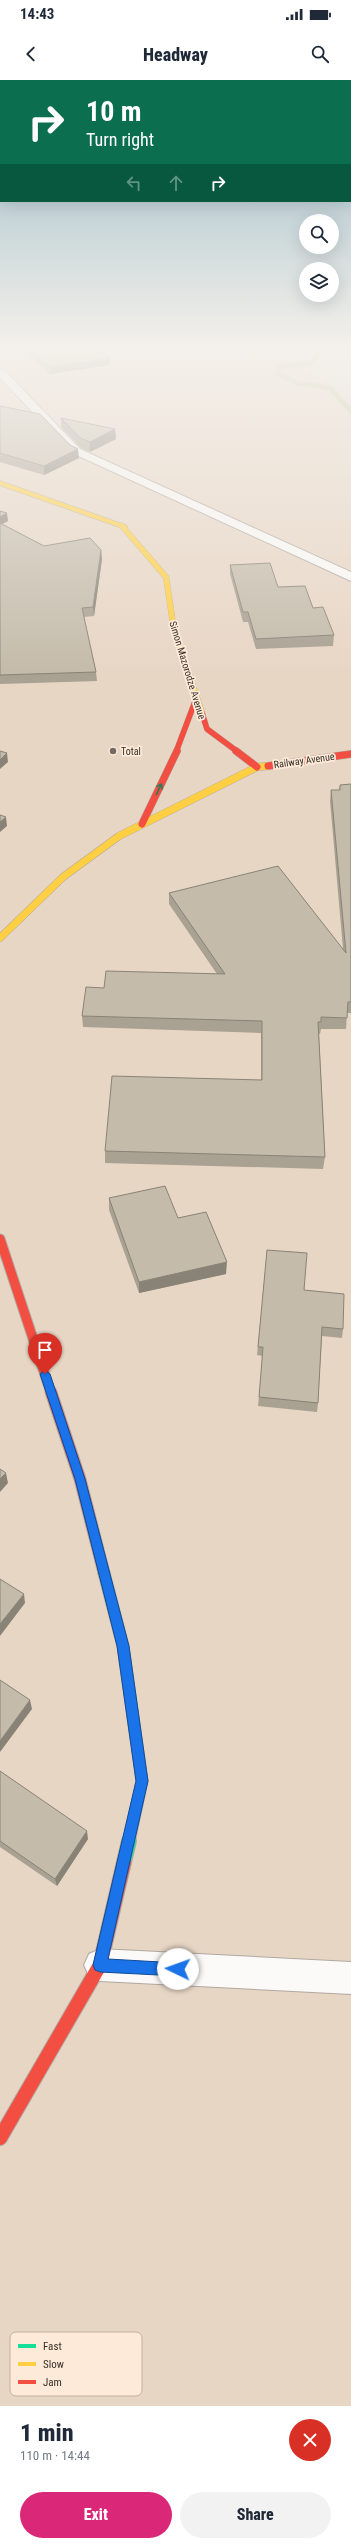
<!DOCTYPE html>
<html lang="en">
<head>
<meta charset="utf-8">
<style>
	:root { --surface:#fff; --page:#f2f2f3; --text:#1f2937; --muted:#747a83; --accent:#db2777 }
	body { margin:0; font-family:"Roboto Condensed",sans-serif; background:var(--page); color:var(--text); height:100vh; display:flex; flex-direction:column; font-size:15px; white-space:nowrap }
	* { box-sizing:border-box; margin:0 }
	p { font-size:13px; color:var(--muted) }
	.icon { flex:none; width:22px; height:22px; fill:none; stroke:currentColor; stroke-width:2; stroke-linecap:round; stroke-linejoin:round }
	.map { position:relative; height:2326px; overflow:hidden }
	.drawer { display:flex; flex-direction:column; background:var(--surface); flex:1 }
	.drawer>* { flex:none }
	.banner { position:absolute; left:0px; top:0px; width:351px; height:122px; box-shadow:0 4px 16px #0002; background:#0b6e4f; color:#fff; overflow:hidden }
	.controls { position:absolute; left:299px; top:134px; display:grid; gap:8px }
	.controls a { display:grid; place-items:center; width:40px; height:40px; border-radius:50%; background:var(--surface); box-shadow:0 4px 16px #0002; font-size:20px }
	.pin { position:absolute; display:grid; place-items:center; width:34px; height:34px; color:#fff; margin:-41px -17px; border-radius:50% 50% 50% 0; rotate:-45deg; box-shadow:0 0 4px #0007 }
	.pin .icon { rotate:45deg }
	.me { position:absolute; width:44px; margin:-22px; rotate:273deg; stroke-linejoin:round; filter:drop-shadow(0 0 3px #0008) }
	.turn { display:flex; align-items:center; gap:14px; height:84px; padding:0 20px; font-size:18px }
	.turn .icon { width:52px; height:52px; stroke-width:2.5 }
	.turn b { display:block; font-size:28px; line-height:34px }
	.lanes { display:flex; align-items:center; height:38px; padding:0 20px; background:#0003; justify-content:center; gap:20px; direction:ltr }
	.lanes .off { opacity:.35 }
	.round { display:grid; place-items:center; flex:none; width:42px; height:42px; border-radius:21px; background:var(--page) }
	.head { display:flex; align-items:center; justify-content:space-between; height:68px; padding:0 20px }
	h1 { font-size:24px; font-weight:800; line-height:30px }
	.action { display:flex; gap:8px; margin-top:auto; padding:8px 20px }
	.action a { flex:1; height:46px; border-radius:24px; background:var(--accent); color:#fff; font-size:16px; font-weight:800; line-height:46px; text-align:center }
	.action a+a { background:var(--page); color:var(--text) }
	.status { display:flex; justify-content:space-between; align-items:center; height:28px; padding:0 20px; background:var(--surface); direction:ltr }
	.status svg { height:11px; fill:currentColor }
	header { display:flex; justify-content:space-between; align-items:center; height:52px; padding:0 20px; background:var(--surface); font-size:18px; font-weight:800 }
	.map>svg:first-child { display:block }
</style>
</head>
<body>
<div class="status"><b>14:43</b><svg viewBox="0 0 49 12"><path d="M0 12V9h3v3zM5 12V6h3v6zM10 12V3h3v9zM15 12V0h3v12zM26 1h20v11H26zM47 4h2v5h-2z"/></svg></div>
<header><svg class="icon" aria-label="back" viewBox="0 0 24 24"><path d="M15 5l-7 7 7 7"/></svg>Headway<svg class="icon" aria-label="search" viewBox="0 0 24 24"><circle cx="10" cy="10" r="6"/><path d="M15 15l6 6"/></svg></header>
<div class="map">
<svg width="351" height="2326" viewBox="0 0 351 2326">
	<rect width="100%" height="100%" fill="#e7ddd3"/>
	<path fill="#e8d6c5" d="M0 267H276L351 320V2326H0Z"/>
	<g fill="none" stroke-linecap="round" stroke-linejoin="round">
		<path stroke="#c0c392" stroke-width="5" d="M320 267 312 283 280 286 278 294 297 303 330 308 351 331"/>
		<g stroke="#b0a8a0" stroke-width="2">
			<path id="street" d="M0 289 4 290 80 369 351 492V501L72 373 0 298Z
				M100 1869 351 1882V1914L100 1901 89 1896 84 1885 89 1874Z"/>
		</g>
		<g stroke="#b0a8a0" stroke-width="13">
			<path id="fast-far1" d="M104 1493 123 1566 142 1701 129 1762"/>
		</g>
		<g stroke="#b0a8a0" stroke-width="16">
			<path id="fast" d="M124 1782 129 1761"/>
		</g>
		<g stroke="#b0a8a0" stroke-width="5.5">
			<path id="slow-far2" d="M0 403 125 447"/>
		</g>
		<g stroke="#b0a8a0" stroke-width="6">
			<path id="slow-far1" d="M122 446 166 497 174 550 202 633"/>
		</g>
		<g stroke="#b0a8a0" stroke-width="8">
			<path id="slow" d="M0 858 63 797 119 756 257 687 268 686"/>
		</g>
		<g stroke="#b0a8a0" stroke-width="6">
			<path id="jam-far4" d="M202 633 207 649 238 672
				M176 672 196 619"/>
		</g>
		<g stroke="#b0a8a0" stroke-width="8">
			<path id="jam-far3" d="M236 671 257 687
				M268 686 351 674
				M142 744 177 671"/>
		</g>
		<g stroke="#b0a8a0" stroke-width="11">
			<path id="jam-far2" d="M0 1159 51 1313"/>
		</g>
		<g stroke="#b0a8a0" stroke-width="13">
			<path id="jam-far1" d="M51 1312 80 1399 104 1493"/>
		</g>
		<g stroke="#b0a8a0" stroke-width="16">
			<path id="jam" d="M0 2058 100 1885 124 1782"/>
		</g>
		<use href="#street" fill="#fbfaf8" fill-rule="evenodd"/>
		<use href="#fast-far1" stroke="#16e098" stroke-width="11"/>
		<use href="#fast" stroke="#16e098" stroke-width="14"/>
		<use href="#slow-far2" stroke="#ffcf43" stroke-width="4.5"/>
		<use href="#slow-far1" stroke="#ffcf43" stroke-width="5.5"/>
		<use href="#slow" stroke="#ffcf43" stroke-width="7"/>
		<use href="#jam-far4" stroke="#f24e42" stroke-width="5.5"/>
		<use href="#jam-far3" stroke="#f24e42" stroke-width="7"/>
		<use href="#jam-far2" stroke="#f24e42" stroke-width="9"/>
		<use href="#jam-far1" stroke="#f24e42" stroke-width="11"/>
		<use href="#jam" stroke="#f24e42" stroke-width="14"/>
	</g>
	<path fill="#a9a192" d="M20 267H95L110 285 50 294Z
		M0 326 79 378 44 395 0 382Z
		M61 338 115 349 116 359 90 372 81 368 61 347Z
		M0 431 8 441 2 444 44 466 101 470 102 479 94 536 84 537 96 592 97 601 0 604Z
		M230 485 278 507 313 528 334 555 333 566 256 569 248 542H243L230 494Z
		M351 704V933H347L346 949H321L320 954H319L325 1077 323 1089 105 1083V1071L261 1000V953L83 947 82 936 104 908 217 894 169 824V813L343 869 330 721 331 710H339L340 705Z
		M109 1118 178 1138 226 1194 139 1213 109 1130Z
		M267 1170 304 1210 343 1249 342 1258 322 1256 318 1323 317 1332 258 1326 263 1276 257 1275Z
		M0 1691 88 1759 57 1806 0 1767Z"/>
	<path fill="#898377" d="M110 278V285L50 294V287Z
		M115 349 116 359 90 372V362Z
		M78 369 79 378 44 395V386Z
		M7 433 8 441 0 445V437Z
		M101 470 102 479 94 536 93 527Z
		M7 673 8 682 0 689V680Z
		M6 737 7 746 0 752V742Z
		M227 1182 226 1194 139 1213V1202Z
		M6 1393 8 1403 0 1412V1399Z
		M24 1514 25 1523 0 1556V1544Z
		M30 1620 32 1629 0 1672V1661Z
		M87 1751 88 1759 57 1806 55 1799Z"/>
	<path fill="#c4bbaa" stroke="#898377" d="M27 267H95L110 278 50 287Z
		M0 326 40 334 70 365 78 369 44 386 0 373Z
		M61 338 115 349 90 362 80 358Z
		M0 431 7 433 0 437Z
		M0 443 44 466 90 458 101 470 93 527 82 528 96 592 0 595Z
		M270 483 278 507 305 506 313 528 323 527 334 555 256 559 248 532H243L230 485Z
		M0 671 7 673 0 680Z
		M351 704V922H348L347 938 321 937V942H318L325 1077 105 1071 112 996 262 1000V941L82 936 86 907 104 908 106 891 225 894 169 813 278 786 346 873 331 710H340V705Z
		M0 735 6 737 0 742Z
		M165 1106 178 1138 206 1132 227 1182 139 1202 109 1118Z
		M267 1170 307 1173 304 1210 344 1214 343 1249 322 1247 318 1323 259 1317 263 1267H258Z
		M0 1389 6 1393 0 1399Z
		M0 1499 24 1514 0 1544Z
		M0 1600 30 1620 0 1661Z
		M0 1691 87 1751 55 1799 0 1761Z"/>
	<defs><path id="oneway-shaft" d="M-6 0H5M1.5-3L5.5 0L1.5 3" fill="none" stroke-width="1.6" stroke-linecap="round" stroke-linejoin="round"/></defs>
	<use stroke="#287f5a" href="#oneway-shaft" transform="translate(159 709) rotate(-65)"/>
	<linearGradient id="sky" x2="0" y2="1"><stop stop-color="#98bac6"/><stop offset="0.45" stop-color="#f4f0eb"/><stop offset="1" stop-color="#f4f0eb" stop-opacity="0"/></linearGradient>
	<rect width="351" height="593" fill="url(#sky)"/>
	<path fill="#1a73e8" stroke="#114b97" d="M45 1290 50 1294 85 1399 129 1566 148 1701 108 1879 178 1883 183 1885 185 1889 183 1894 178 1896 100 1892 95 1890 93 1885 136 1701 117 1566 75 1399 40 1294Z"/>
	<circle fill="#746c64" stroke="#fdead8" stroke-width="1.5" cx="113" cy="671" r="4"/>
	<g text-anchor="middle" stroke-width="3.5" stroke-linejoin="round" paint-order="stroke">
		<g font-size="10" fill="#362f28" stroke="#fdead8">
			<text transform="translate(188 590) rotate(73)" y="4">Simon Mazorodze Avenue</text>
			<text transform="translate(304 680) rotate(-8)" y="4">Railway Avenue</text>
		</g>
		<g font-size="10" fill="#362f28" stroke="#fdead8" text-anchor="start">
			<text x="121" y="675">Total</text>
		</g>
	</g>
	<rect x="10" y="2252" width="132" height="64" rx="6" fill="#fdead8" stroke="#c1b2a3" stroke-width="1"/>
	<rect x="18" y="2264" width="18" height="4" fill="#16e098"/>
	<rect x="18" y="2282" width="18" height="4" fill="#ffcf43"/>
	<rect x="18" y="2300" width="18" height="4" fill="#f24e42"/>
	<g font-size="11" fill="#362f28">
		<text x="43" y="2270">Fast</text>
		<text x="43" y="2288">Slow</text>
		<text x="43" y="2306">Jam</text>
	</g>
</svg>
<div class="controls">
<a><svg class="icon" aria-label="search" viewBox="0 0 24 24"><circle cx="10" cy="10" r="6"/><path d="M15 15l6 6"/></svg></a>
<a><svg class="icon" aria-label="layers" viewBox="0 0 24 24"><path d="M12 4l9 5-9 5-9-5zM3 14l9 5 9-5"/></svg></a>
</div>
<div class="pin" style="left:45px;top:1294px;background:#d93025"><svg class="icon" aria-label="arrive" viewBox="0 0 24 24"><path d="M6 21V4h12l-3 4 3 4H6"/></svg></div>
<svg class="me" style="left:178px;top:1889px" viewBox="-20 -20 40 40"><circle r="19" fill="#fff"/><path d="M0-13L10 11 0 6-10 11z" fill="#1a73e8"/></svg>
<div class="banner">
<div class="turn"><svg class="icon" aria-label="right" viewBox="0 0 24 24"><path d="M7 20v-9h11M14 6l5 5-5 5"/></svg><div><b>10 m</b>Turn right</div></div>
<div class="lanes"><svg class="icon off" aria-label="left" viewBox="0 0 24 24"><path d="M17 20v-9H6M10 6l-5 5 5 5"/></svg><svg class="icon off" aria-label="ahead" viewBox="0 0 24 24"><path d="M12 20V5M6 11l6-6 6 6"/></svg><svg class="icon" aria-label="right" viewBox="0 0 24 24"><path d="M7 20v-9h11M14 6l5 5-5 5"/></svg></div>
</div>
</div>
<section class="drawer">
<div class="head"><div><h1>1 min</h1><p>110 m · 14:44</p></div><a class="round" style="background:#d93025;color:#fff"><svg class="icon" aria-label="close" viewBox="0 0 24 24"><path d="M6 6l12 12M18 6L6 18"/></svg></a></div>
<div class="action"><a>Exit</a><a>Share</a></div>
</section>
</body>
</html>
